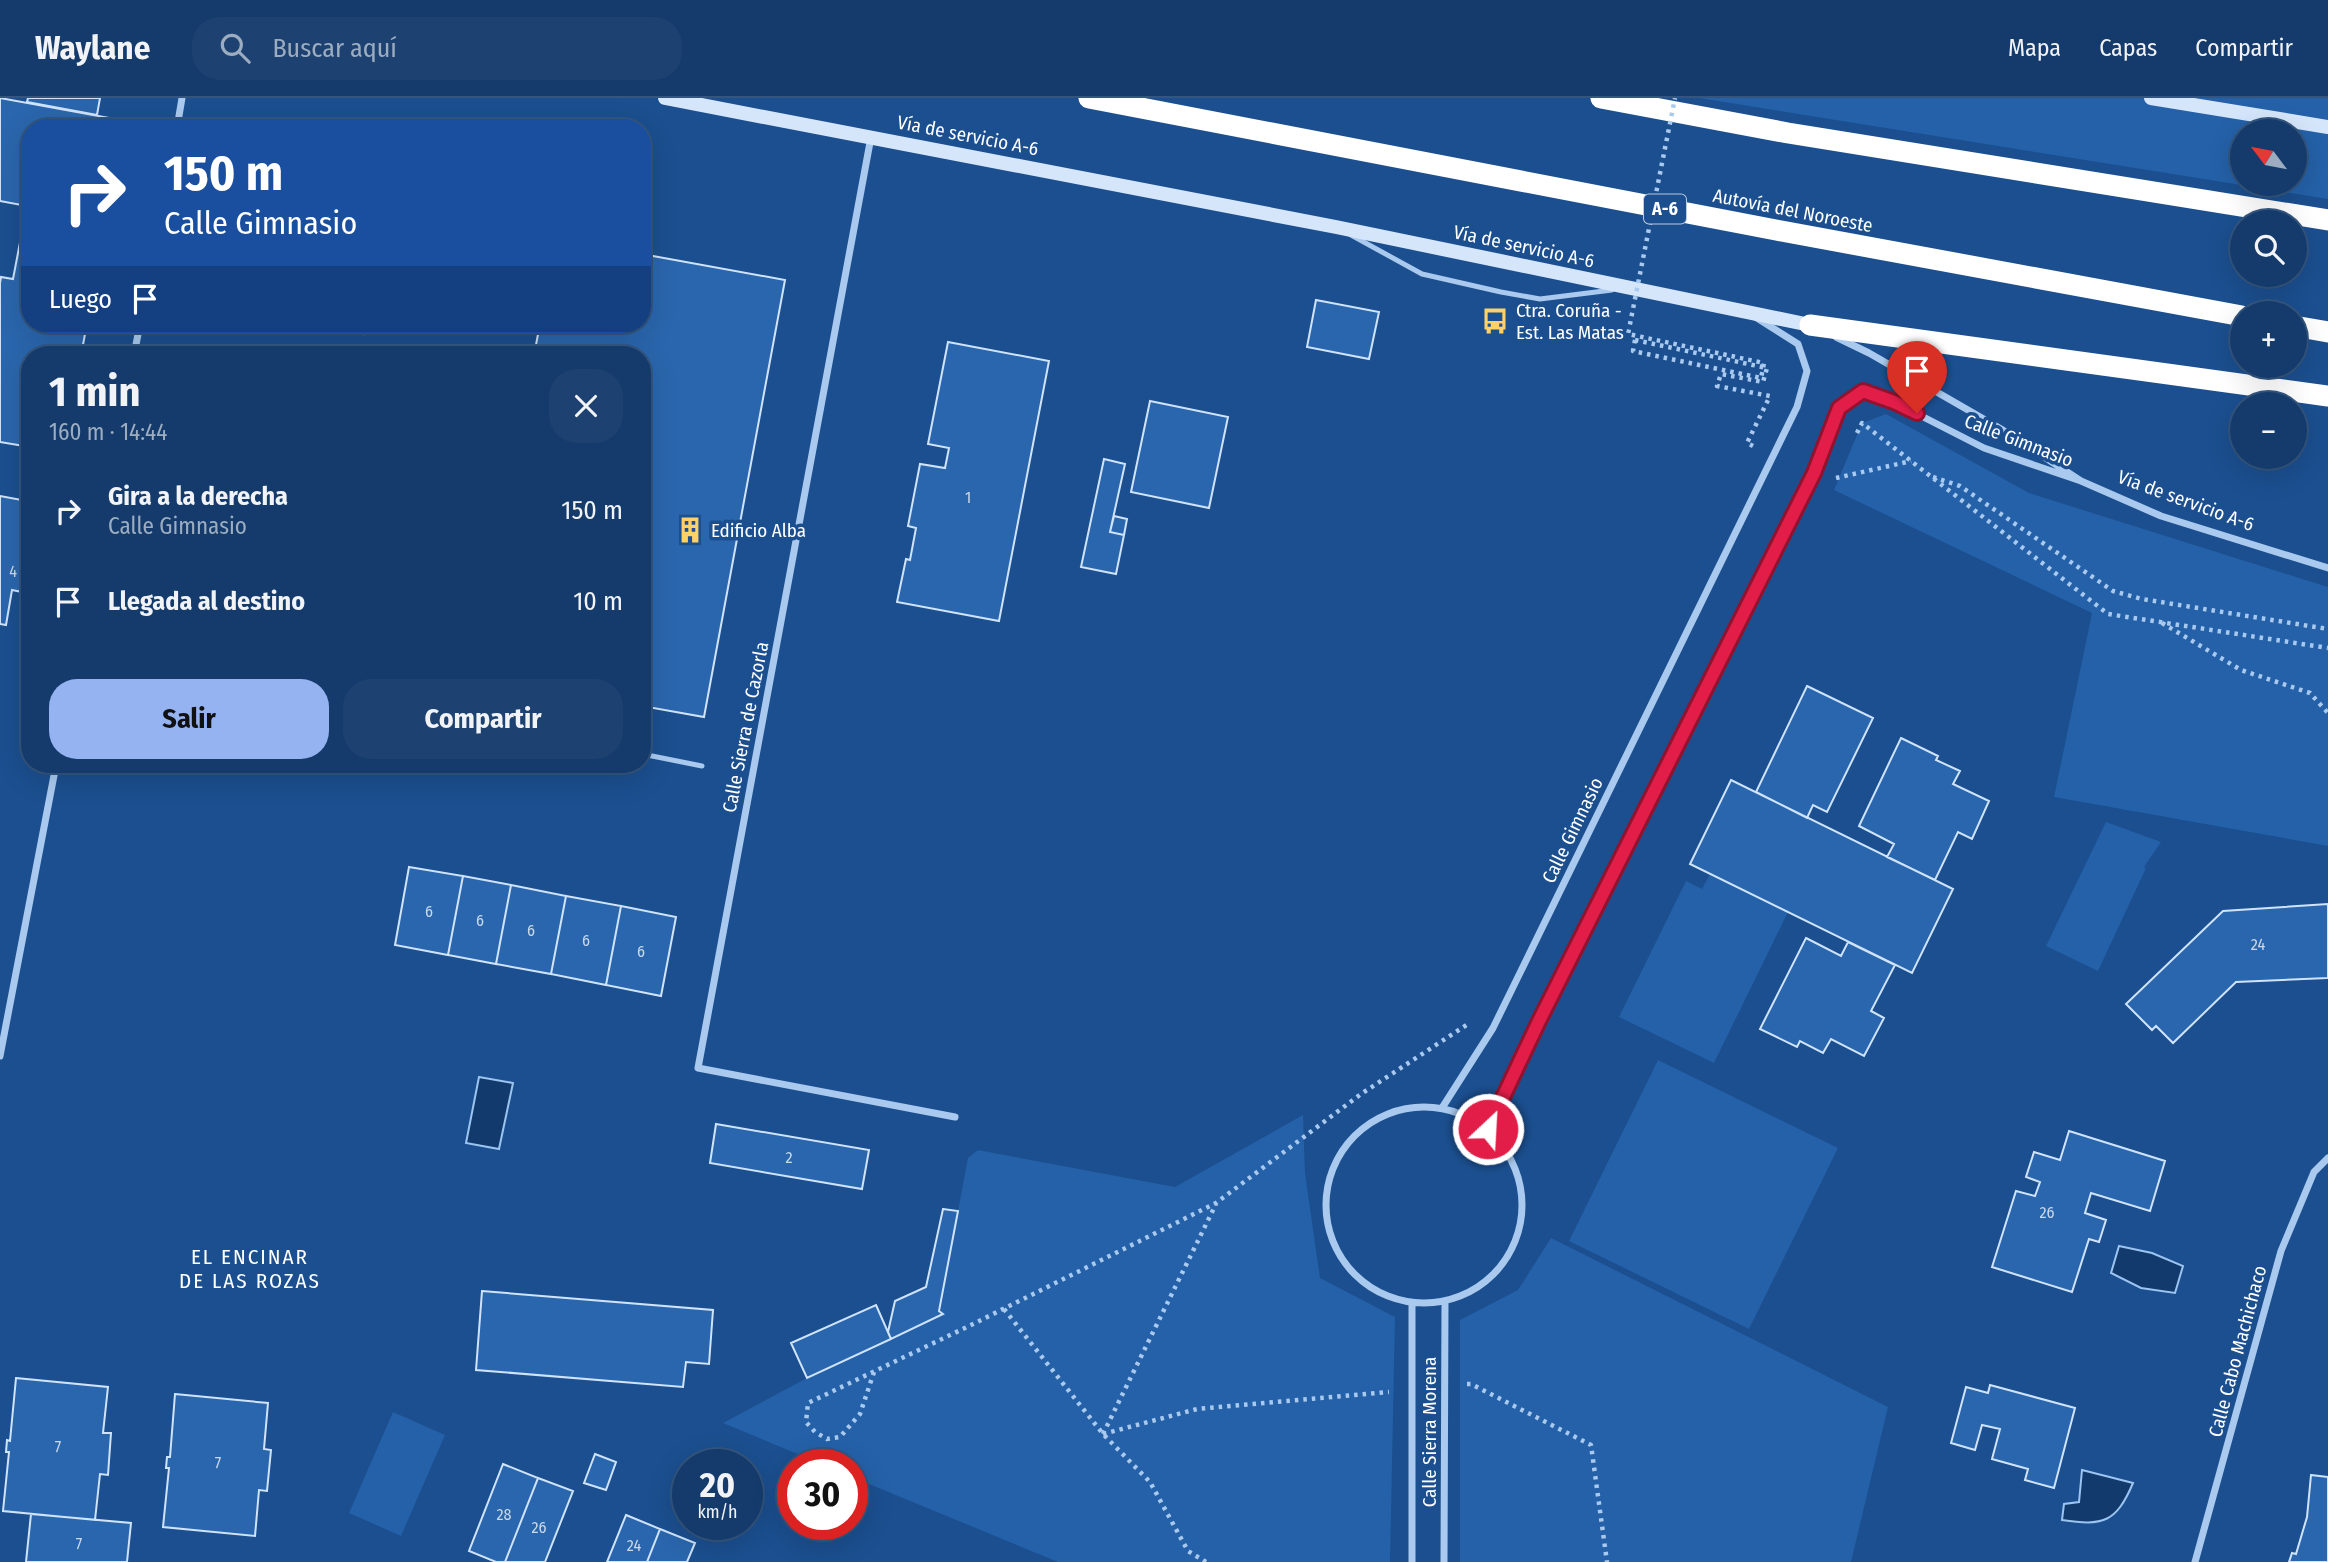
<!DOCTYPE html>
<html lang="es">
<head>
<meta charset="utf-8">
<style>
	:root { --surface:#143b6b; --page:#1d4271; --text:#f1f3f6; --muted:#9dadc1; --line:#33557e; --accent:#95b2f1 }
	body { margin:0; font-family:"Fira Sans Condensed",sans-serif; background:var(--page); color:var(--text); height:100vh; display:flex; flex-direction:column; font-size:26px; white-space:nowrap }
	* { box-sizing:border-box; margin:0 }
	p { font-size:23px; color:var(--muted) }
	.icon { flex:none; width:38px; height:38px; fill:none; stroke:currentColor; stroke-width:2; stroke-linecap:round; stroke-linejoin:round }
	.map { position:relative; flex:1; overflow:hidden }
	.side { position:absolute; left:21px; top:248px; width:630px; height:427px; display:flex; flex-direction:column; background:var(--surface); border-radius:28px; box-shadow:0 7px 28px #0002,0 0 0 2px var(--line) }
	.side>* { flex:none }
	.top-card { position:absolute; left:21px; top:21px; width:630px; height:214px; border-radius:28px; box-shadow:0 7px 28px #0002,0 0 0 2px var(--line); background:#1a4fa0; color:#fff; overflow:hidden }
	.needle { width:46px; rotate:302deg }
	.fabs { position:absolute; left:2230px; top:21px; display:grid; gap:14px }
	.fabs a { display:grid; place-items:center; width:77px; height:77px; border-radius:50%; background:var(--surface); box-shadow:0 7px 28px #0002,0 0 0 2px var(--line); font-size:35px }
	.speed { position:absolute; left:672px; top:1351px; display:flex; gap:14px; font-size:35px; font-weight:700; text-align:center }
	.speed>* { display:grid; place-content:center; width:91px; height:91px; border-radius:50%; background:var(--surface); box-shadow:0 7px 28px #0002,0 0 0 2px var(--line); line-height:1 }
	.speed small { font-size:18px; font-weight:400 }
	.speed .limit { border:10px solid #d22; background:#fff; color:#111 }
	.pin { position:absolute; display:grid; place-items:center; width:60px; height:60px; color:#fff; margin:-72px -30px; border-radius:50% 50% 50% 0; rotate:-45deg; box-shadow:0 0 7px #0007 }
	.pin .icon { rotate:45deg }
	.me { position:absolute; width:77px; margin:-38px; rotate:25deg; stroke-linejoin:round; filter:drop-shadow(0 0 5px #0008) }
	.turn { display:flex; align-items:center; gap:24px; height:147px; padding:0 28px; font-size:32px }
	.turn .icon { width:91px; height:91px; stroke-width:2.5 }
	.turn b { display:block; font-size:49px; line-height:60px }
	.then { display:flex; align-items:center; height:66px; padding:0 28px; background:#0003; gap:14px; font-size:26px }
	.round { display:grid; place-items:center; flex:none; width:74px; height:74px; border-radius:28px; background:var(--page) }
	.summary { display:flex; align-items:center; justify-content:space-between; height:119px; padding:0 28px }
	h1 { font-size:42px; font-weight:700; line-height:52px }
	.action { display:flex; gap:14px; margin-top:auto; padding:14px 28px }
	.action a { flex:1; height:80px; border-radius:28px; background:var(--accent); color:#111; font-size:28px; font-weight:700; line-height:80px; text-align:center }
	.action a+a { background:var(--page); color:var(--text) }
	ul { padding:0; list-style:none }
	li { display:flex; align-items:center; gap:21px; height:91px; padding:0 28px }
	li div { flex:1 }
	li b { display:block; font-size:26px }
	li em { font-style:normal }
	header { display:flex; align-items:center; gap:42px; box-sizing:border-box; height:98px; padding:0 35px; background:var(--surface); border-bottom:2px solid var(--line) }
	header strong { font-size:33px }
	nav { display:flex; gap:38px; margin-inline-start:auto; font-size:24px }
	.search { width:490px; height:63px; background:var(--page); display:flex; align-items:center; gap:18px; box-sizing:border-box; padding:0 24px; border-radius:28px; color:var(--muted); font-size:26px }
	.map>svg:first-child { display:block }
</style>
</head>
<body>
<header>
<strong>Waylane</strong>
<div class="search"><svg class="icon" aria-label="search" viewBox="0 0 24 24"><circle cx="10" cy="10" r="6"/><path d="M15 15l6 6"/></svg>Buscar aquí</div>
<nav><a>Mapa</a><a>Capas</a><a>Compartir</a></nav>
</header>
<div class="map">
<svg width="2328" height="1464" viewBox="0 0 2328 1464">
	<rect width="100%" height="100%" fill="#1b4f8f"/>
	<path fill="#2461a8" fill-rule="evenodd" d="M1699 0H2328V101ZM2242 33H2294V86H2242Z
		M1886 316 2029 395 2328 489V748L2054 699 2092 515 1834 392 1862 325Z
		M2106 724 2161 744 2144 769 2146 770 2098 873 2046 848Z
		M1710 776 1788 814 1714 965 1619 919 1686 783 1702 791Z
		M1658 962 1838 1050 1749 1231 1569 1143Z
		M1303 1017 1305 1075 1320 1180 1395 1219 1390 1464H1058L852 1379V1367H824L723 1325 807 1280 942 1216 939 1213 968 1060 978 1052 1175 1089Z
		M1551 1140 1888 1309 1851 1464H1460V1222L1518 1192Z
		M393 1314 445 1337 401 1438 349 1415Z"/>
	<path fill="#123a6d" stroke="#9cc4f0" stroke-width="2" d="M479 979 513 985 499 1051 466 1045Z
		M2119 1148 2152 1155 2183 1168 2175 1195 2141 1190 2111 1175Z
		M2082 1372 2133 1385C2116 1425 2103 1428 2062 1422L2064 1406 2079 1404Z"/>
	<path fill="#2a66ad" stroke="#cfe3fa" stroke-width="2" d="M0 0 126 23 125 30H30V226H87L81 257H30V349L0 344V185L1 179 13 181 27 108 0 103Z
		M28 0H100L97 17 27 4Z
		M642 156 785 182 704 619 642 608V257H534L540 226H642Z
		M1316 202 1379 214 1369 261 1307 249Z
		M313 226H365L363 236Z
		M948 244 1049 263 999 523 897 504 906 461 910 462 916 430 908 428 920 366 945 370 949 350 928 346Z
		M1150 303 1228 319 1209 410 1131 394Z
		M1104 361 1125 366 1110 434 1124 437 1116 476 1081 469Z
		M0 398 27 403 21 434 30 436V453L22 494 12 492 6 527 0 526Z
		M1114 418 1127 421 1124 437 1110 434Z
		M1807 588 1873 620 1827 714 1813 707 1807 720 1756 694Z
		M1901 640 1938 658 1936 662 1960 673 1953 686 1989 703 1972 741 1958 734 1935 782 1887 759 1894 746 1859 728Z
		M1731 682 1953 791 1912 875 1690 766Z
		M409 769 463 778 448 857 395 847Z
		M463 778 511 787 496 866 448 857Z
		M511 787 566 798 551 876 496 866Z
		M566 798 621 808 606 887 551 876Z
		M2328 806V880L2236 884 2173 945 2156 928 2152 932 2126 906 2223 813Z
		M621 808 676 819 661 898 606 887Z
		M1806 840 1841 858 1848 844 1895 867 1871 913 1884 920 1864 958 1831 941 1823 955 1800 943 1797 949 1760 931Z
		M716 1026 869 1052 862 1091 710 1065Z
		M2069 1033 2165 1063 2150 1113 2091 1095 2085 1115 2106 1122 2099 1144 2089 1141 2072 1194 1992 1169 2016 1093 2035 1098 2040 1084 2026 1079 2034 1054 2060 1062Z
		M943 1111 958 1113 939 1213 943 1216 891 1241 888 1234 895 1203 926 1189Z
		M482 1193 713 1212 709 1266 686 1264 683 1289 476 1272Z
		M876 1207 891 1241 807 1280 791 1245Z
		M16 1280 108 1289 103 1335H111L108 1377 100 1376 95 1422 3 1413 9 1354H6L7 1342 10 1343Z
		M1990 1287 2075 1310 2054 1390 2025 1382 2028 1371 1992 1361 2000 1331 1982 1327 1975 1352 1951 1345 1966 1289 1988 1295Z
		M175 1296 268 1305 264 1351 271 1352 267 1393 259 1392 255 1438 163 1429 169 1370H166L167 1359H170Z
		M595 1356 616 1364 606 1392 584 1385Z
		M503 1366 538 1380 505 1464H496L469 1453Z
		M2311 1377 2328 1379V1464H2289L2292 1455 2296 1456 2307 1419Z
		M538 1380 573 1393 545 1464H505Z
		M31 1416 131 1425 127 1464H26Z
		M626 1417 660 1431 647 1464H607Z
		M660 1431 695 1445 687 1464H647Z"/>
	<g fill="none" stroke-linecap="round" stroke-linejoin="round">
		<path stroke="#a9c9ee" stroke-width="4.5" stroke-dasharray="3.5 5" stroke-linecap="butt" d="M1635 242 1767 270 1763 284 1721 276 1717 288 1770 298 1747 345 1753 348
			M1857 335 1862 325 2108 516 2328 550
			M1933 379 1960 388 2113 493 2142 501 2328 531
			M1836 380 1911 363
			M2162 525 2241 572 2310 595 2328 615
			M1004 1211 1103 1336 1150 1384 1188 1453 1206 1464
			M874 1274 860 1316 840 1339 827 1341 815 1334 806 1324 808 1305 967 1229 1216 1105 1361 996 1468 926
			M1467 1286H1471L1591 1347 1607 1464
			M1103 1336 1197 1311 1389 1294
			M1103 1336 1216 1106"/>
		<path stroke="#a9c9ee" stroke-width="5" d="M1351 137 1422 176 1501 194 1540 201 1612 192
			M642 656 702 668"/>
		<path stroke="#a9c9ee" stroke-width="7" d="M177 30 182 0
			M871 39 698 970 955 1019
			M1836 239 1869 255 2001 331 2081 383 2161 418 2328 470
			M134 257 140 226
			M0 958 56 667
			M1326 1107a98 98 0 1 1 196 0a98 98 0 1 1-196 0Z
			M1442 1010 1493 930 1797 309 1807 273 1798 246 1757 220
			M1488 1031 1526 948 1813 375 1839 310 1863 293 1894 304 1984 350 2081 383
			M1412 1205V1464
			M1444 1464 1445 1204
			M2195 1464 2281 1153 2314 1074 2328 1060"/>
		<path stroke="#d6e6fa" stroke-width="14" d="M665 0 1336 129 1810 227
			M2151 0 2328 29"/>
		<path stroke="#fff" stroke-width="21" d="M1089 0 1776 132 2242 218
			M1601 0 1788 35 2328 122
			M1810 227 2328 298
			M2294 228 2328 234"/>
		<path stroke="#a9c9ee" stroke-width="4.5" stroke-dasharray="3.5 5" stroke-linecap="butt" d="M1635 242 1633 253 1761 280 1764 265 1628 236 1675 0"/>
	</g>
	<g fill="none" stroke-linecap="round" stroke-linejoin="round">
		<g stroke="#92132f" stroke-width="18">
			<path id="route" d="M1488 1031 1539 923 1814 375 1839 310 1863 293 1894 304 1917 315"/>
		</g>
		<use href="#route" stroke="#e11d48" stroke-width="12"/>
	</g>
	<defs>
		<g id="bus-bare" transform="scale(2.1)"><path d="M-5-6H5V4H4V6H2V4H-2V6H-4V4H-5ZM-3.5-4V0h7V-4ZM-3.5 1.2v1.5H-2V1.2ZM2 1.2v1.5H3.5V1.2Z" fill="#ffd166" stroke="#1b4f8f" stroke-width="2.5" paint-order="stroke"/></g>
		<g id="building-bare" transform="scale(2.1)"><path d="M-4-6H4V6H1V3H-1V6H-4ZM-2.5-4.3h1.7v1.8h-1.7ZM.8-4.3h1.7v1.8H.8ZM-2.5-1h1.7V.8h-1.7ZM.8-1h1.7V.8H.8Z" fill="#ffd166" stroke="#1b4f8f" stroke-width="2.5" paint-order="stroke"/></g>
	</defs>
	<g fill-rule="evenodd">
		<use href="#bus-bare" x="1495" y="223"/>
		<use href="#building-bare" x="690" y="432"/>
	</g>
	<g text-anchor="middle" stroke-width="7" stroke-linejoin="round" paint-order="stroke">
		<g font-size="16" fill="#cad9ea">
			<text x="968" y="405">1</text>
			<text x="13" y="479">4</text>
			<text x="429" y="819">6</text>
			<text x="480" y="828">6</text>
			<text x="531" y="838">6</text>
			<text x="586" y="848">6</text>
			<text x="2258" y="852">24</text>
			<text x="641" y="859">6</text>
			<text x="789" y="1065">2</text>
			<text x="2047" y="1120">26</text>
			<text x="58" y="1354">7</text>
			<text x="218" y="1370">7</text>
			<text x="504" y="1422">28</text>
			<text x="539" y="1435">26</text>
			<text x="79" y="1451">7</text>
			<text x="634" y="1453">24</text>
		</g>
		<rect fill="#1b4f8f" stroke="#bbcadd" stroke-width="2" x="1644" y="96.5" width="42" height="29" rx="5"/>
		<g font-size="18" font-weight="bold" fill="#fff">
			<text x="1665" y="117">A-6</text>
		</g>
		<g font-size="19" fill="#fff" stroke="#1b4f8f">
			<text transform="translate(968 37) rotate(11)" y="7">Vía de servicio A-6</text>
			<text transform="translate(1793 112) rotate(11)" y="7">Autovía del Noroeste</text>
			<text transform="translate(1524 148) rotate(12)" y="7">Vía de servicio A-6</text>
			<text transform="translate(2019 342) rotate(21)" y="7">Calle Gimnasio</text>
			<text transform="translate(2186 402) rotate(20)" y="7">Vía de servicio A-6</text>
			<text transform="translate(745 629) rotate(-79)" y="7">Calle Sierra de Cazorla</text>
			<text transform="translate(1572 732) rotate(-64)" y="7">Calle Gimnasio</text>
			<text transform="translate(2237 1253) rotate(-75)" y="7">Calle Cabo Machichaco</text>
			<text transform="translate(1429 1334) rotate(-90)" y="7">Calle Sierra Morena</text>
		</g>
		<g font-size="19" fill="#fff" stroke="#1b4f8f" text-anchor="start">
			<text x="1516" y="219">Ctra. Coruña -<tspan x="1516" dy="22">Est. Las Matas</tspan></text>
			<text x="711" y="439">Edificio Alba</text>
		</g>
		<g font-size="21" letter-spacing="2" fill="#fff" stroke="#1b4f8f">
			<text x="250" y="1166">EL ENCINAR<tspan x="250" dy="24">DE LAS ROZAS</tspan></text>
		</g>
	</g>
</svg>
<div class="fabs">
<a><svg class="needle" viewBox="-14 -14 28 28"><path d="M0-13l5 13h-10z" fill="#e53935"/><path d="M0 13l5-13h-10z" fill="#9dadc1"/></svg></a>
<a><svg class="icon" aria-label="search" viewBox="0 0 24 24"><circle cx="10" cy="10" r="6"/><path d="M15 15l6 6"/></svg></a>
<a>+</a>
<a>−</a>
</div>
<div class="speed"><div>20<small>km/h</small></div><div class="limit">30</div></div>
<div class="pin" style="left:1917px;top:315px;background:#d93025"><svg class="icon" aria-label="arrive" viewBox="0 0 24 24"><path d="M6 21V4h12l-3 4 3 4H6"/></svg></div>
<svg class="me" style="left:1488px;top:1031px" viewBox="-20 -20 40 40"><circle r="17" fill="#e11d48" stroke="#fff" stroke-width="3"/><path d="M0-11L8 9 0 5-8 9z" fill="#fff"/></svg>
<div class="top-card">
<div class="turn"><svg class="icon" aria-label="right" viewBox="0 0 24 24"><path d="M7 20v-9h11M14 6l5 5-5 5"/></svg><div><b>150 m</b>Calle Gimnasio</div></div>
<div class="then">Luego<svg class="icon" aria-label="arrive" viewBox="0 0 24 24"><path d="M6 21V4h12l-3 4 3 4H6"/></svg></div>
</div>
<section class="side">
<div class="summary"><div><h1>1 min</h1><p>160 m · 14:44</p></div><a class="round"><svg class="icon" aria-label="close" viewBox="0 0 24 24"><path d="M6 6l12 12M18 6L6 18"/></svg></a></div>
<ul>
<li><svg class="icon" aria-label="right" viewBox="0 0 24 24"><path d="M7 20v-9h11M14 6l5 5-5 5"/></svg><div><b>Gira a la derecha</b><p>Calle Gimnasio</p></div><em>150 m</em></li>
<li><svg class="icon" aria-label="arrive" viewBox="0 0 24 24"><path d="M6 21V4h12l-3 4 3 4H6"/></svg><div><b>Llegada al destino</b></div><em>10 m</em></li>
</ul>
<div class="action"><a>Salir</a><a>Compartir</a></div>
</section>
</div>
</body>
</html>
